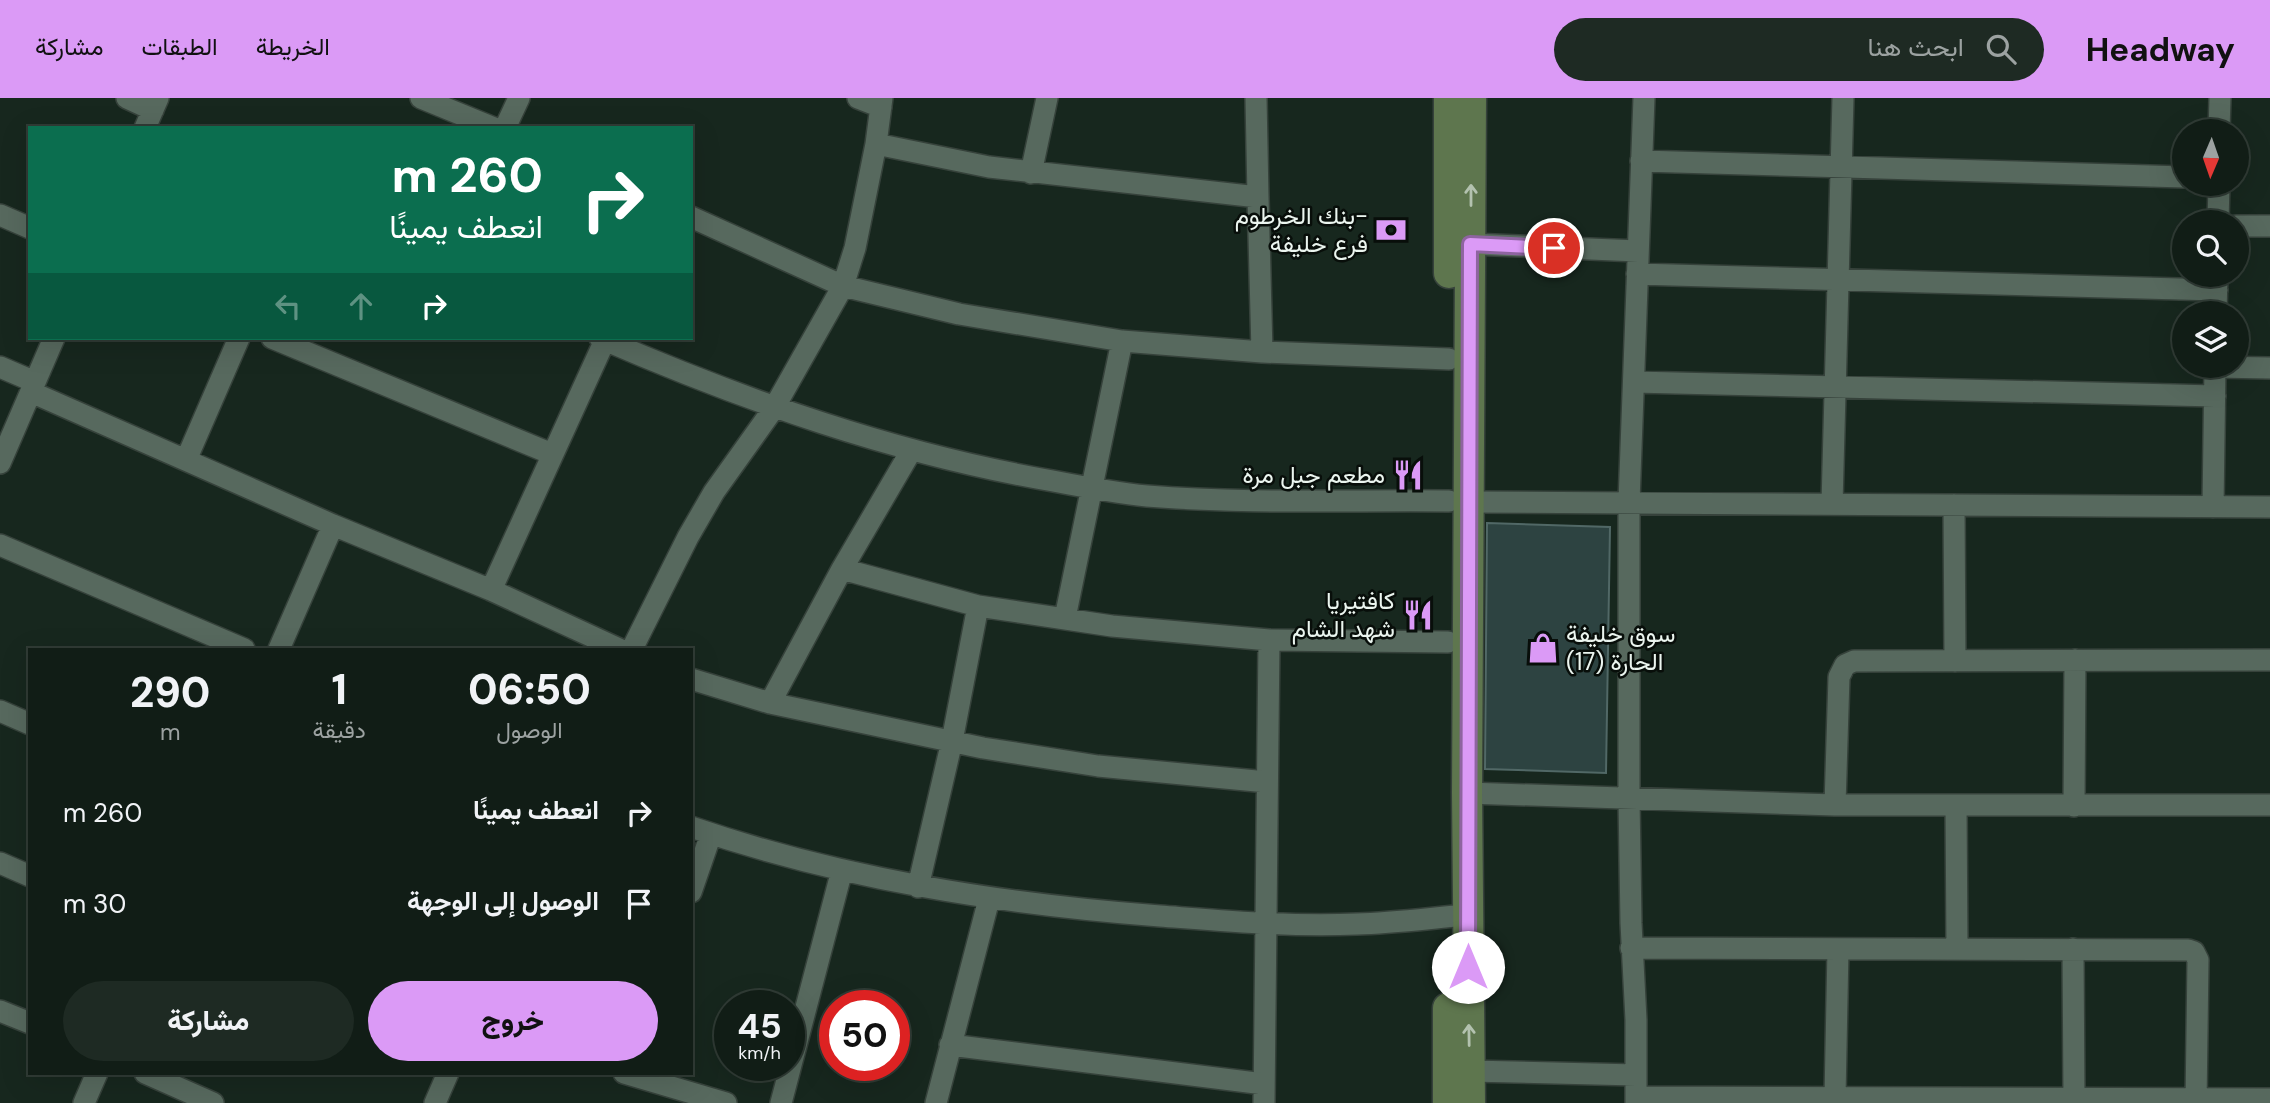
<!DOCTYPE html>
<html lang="ar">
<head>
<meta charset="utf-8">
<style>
	:root { --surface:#111d16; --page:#1e2a23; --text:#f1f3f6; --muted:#9ca2a1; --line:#303b35; --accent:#db9af6 }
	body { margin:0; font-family:"DM Sans",Vazirmatn,sans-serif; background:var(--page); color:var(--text); direction:rtl; height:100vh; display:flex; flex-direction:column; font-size:26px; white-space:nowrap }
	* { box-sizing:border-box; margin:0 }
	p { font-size:23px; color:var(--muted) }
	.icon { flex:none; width:38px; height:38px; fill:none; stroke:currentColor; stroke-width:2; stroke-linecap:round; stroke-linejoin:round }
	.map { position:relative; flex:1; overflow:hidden; direction:ltr }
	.details { position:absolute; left:28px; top:550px; width:665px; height:427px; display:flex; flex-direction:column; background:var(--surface); border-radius:0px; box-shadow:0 7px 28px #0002,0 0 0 2px var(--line); direction:rtl }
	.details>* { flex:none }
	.hud { position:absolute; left:28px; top:28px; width:665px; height:214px; border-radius:0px; box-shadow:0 7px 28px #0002,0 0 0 2px var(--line); direction:rtl; background:#0b6e4f; color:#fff; overflow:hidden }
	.needle { width:46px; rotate:182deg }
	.buttons { position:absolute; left:2172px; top:21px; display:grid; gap:14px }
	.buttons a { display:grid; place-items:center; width:77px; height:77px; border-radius:50%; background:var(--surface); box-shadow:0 7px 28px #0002,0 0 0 2px var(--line); font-size:35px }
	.speed { position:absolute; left:714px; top:892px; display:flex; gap:14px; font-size:35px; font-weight:700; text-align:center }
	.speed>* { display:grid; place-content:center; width:91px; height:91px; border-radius:50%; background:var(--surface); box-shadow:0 7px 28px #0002,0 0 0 2px var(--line); line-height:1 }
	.speed small { font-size:18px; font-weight:400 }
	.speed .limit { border:10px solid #d22; background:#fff; color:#111 }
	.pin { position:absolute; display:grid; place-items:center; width:60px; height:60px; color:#fff; margin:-30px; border:4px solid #fff; border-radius:50%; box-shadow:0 2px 7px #0007 }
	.me { position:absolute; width:77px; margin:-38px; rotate:0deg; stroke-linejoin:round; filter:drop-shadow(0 0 5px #0008) }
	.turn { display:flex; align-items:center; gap:24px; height:147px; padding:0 35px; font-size:32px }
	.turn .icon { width:91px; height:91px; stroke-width:2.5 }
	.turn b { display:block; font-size:49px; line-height:60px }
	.lanes { display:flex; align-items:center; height:66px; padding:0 35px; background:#0003; justify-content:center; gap:35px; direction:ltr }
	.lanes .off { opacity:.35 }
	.eta { display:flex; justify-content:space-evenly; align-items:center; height:119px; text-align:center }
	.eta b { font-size:42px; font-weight:800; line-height:49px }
	.primary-button { display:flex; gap:14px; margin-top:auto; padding:14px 35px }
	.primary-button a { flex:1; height:80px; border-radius:42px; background:var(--accent); color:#111; font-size:28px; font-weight:800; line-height:80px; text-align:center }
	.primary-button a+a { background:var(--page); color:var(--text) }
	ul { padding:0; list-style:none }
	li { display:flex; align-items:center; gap:21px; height:91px; padding:0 35px }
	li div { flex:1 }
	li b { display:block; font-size:26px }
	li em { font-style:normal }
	header { display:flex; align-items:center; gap:42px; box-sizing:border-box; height:98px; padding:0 35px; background:var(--accent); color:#111 }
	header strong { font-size:33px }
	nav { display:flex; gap:38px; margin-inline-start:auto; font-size:24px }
	.search { width:490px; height:63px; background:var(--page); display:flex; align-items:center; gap:18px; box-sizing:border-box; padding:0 24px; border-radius:38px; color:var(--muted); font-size:26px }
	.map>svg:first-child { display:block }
</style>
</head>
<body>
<header>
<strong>Headway</strong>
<div class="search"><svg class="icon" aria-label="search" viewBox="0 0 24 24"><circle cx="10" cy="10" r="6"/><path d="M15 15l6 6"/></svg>ابحث هنا</div>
<nav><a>الخريطة</a><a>الطبقات</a><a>مشاركة</a></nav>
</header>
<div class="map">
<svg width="2270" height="1005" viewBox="0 0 2270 1005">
	<rect width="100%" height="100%" fill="#17271e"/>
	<path fill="#2d4341" stroke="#516866" stroke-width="2" d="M1487 425 1610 429 1606 675 1485 671Z"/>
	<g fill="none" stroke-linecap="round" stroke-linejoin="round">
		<g stroke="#36423b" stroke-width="24">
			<path id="minor" d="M127 0 153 12
				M421 0 494 30
				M858 0 881 9
				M1256 0 1258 99
				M145 30 158 0
				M505 30 519 0
				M2219 33 2220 0
				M876 46 989 69 1258 99 1262 254
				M1641 63 2184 79
				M1031 75 1047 0
				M0 117 30 130
				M691 119 843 188 959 216 1122 243 1262 254 1449 261
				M2218 124 2219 86
				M2236 128H2270
				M1470 146 1638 153
				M1637 176 2217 192
				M2216 215 2217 177
				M272 240 552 356
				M600 240C746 303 896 356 1053 383 1084 389 1116 395 1147 398 1247 406 1349 402 1449 403
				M0 269 35 284
				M2215 269 2270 270
				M1634 284 2215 298
				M31 294 333 427 491 492 619 551
				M186 362 239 240
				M0 365 54 240
				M1468 404 2270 409
				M1832 406 1843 0
				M1954 407 1955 563
				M2213 409 2215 268
				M0 447 244 551
				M842 471 978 508 1112 528 1269 542 1448 544
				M491 492 605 242
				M1065 520 1122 243
				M279 551 333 427
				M632 551 688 439 714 394 774 310 843 188 855 150 876 46 882 0
				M691 581 770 605 983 650 1098 668 1267 684
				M770 605 842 471 911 353
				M0 613 30 626
				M1467 695 1835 707H2270
				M1835 707 1839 579 1845 567 1854 563 2270 562
				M1956 707 1957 850
				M2074 708 2075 562
				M691 729C843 781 1001 806 1160 818 1226 823 1291 829 1357 826 1394 825 1431 820 1468 817
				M0 765 30 778
				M918 789 952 643 978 508
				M691 794 711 736
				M1631 850 2188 852 2194 854 2198 862 2196 1005
				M2073 851 2074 1000
				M0 913 30 925
				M950 947 1264 986
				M1469 973 1636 977
				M145 975 213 1005
				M624 975 726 1005
				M1637 999 2270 1001
				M1835 999 1838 851
				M84 1005 97 975
				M435 1005 448 975
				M781 1005 842 772
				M936 1005 989 801
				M1264 1005 1269 542
				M1636 1005V922L1631 825 1629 701V404L1644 0"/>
		</g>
		<g stroke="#36423b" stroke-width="33">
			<path id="secondary" d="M1449 0V175
				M1448 1005V910
				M1470 1005 1467 695 1471 0"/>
		</g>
		<use href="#minor" stroke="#57695e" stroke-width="21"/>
		<use href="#secondary" stroke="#5e764e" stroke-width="30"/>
	</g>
	<defs><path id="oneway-shaft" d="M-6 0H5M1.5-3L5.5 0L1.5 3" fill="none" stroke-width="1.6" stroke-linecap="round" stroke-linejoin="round" transform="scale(1.75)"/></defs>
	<g stroke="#b3c2af">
		<use href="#oneway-shaft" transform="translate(1471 97) rotate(-90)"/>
		<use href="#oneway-shaft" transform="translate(1469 937) rotate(-91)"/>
	</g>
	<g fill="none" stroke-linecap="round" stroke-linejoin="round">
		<g stroke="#8e64a0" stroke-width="18">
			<path id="route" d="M1468 869 1470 146 1554 150"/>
		</g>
		<use href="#route" stroke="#db9af6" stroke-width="12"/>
	</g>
	<defs>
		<g id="bank-bare" transform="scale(2.415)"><path d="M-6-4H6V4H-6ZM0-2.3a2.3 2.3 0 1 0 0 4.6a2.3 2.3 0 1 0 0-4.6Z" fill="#db9af6" stroke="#080e0a" stroke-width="2.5" paint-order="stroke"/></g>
		<g id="restaurant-bare" transform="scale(2.415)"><path d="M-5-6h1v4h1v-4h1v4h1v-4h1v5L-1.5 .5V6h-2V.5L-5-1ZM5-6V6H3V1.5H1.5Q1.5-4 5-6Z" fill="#db9af6" stroke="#080e0a" stroke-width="2.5" paint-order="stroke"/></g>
		<g id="shop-bare" transform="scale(2.415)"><path d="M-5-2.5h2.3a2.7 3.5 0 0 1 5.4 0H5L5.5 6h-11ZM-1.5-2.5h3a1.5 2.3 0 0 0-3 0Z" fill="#db9af6" stroke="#080e0a" stroke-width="2.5" paint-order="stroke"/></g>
	</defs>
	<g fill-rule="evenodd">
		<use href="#bank-bare" x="1391" y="132"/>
		<use href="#restaurant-bare" x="1408" y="377"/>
		<use href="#restaurant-bare" x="1418" y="517"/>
		<use href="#shop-bare" x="1543" y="550"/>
	</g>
	<g text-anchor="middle" stroke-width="5" stroke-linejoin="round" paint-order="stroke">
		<g font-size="24" fill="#ebf5ef" stroke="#080e0a" text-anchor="end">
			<text x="1368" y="126">بنك الخرطوم-<tspan x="1368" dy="28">فرع خليفة</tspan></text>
			<text x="1385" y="385">مطعم جبل مرة</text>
			<text x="1395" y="511">كافتيريا<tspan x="1395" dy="28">شهد الشام</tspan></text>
			<text x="1566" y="544" text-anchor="start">سوق خليفة<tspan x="1566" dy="28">الحارة (17)</tspan></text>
		</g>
	</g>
</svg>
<div class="buttons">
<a><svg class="needle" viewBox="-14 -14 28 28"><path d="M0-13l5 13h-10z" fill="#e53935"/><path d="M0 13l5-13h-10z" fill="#9ca2a1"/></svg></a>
<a><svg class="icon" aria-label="search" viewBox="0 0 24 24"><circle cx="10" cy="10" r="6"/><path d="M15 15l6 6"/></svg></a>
<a><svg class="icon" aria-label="layers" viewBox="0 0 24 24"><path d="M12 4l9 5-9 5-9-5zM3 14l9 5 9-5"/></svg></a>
</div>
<div class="speed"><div>45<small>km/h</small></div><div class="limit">50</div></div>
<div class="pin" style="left:1554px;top:150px;background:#d93025"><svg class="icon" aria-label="arrive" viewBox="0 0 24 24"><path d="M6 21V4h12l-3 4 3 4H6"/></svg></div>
<svg class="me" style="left:1468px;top:869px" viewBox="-20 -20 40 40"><circle r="19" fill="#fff"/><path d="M0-13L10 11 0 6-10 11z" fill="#db9af6"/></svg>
<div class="hud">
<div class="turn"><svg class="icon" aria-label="right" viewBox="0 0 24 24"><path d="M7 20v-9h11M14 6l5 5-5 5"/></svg><div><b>260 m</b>انعطف يمينًا</div></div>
<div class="lanes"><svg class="icon off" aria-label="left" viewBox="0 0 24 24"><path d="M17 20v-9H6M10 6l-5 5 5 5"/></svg><svg class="icon off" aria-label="ahead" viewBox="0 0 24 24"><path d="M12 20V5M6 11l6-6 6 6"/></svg><svg class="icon" aria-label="right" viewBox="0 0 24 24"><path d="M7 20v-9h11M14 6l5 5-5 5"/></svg></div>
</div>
<section class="details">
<div class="eta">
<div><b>06:50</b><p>الوصول</p></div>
<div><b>1</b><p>دقيقة</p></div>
<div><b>290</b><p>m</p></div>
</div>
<ul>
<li><svg class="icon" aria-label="right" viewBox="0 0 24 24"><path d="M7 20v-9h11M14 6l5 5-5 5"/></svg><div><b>انعطف يمينًا</b></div><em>260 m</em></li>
<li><svg class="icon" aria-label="arrive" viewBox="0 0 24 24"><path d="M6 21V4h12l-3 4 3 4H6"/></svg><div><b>الوصول إلى الوجهة</b></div><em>30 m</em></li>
</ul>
<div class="primary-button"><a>خروج</a><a>مشاركة</a></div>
</section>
</div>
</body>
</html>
